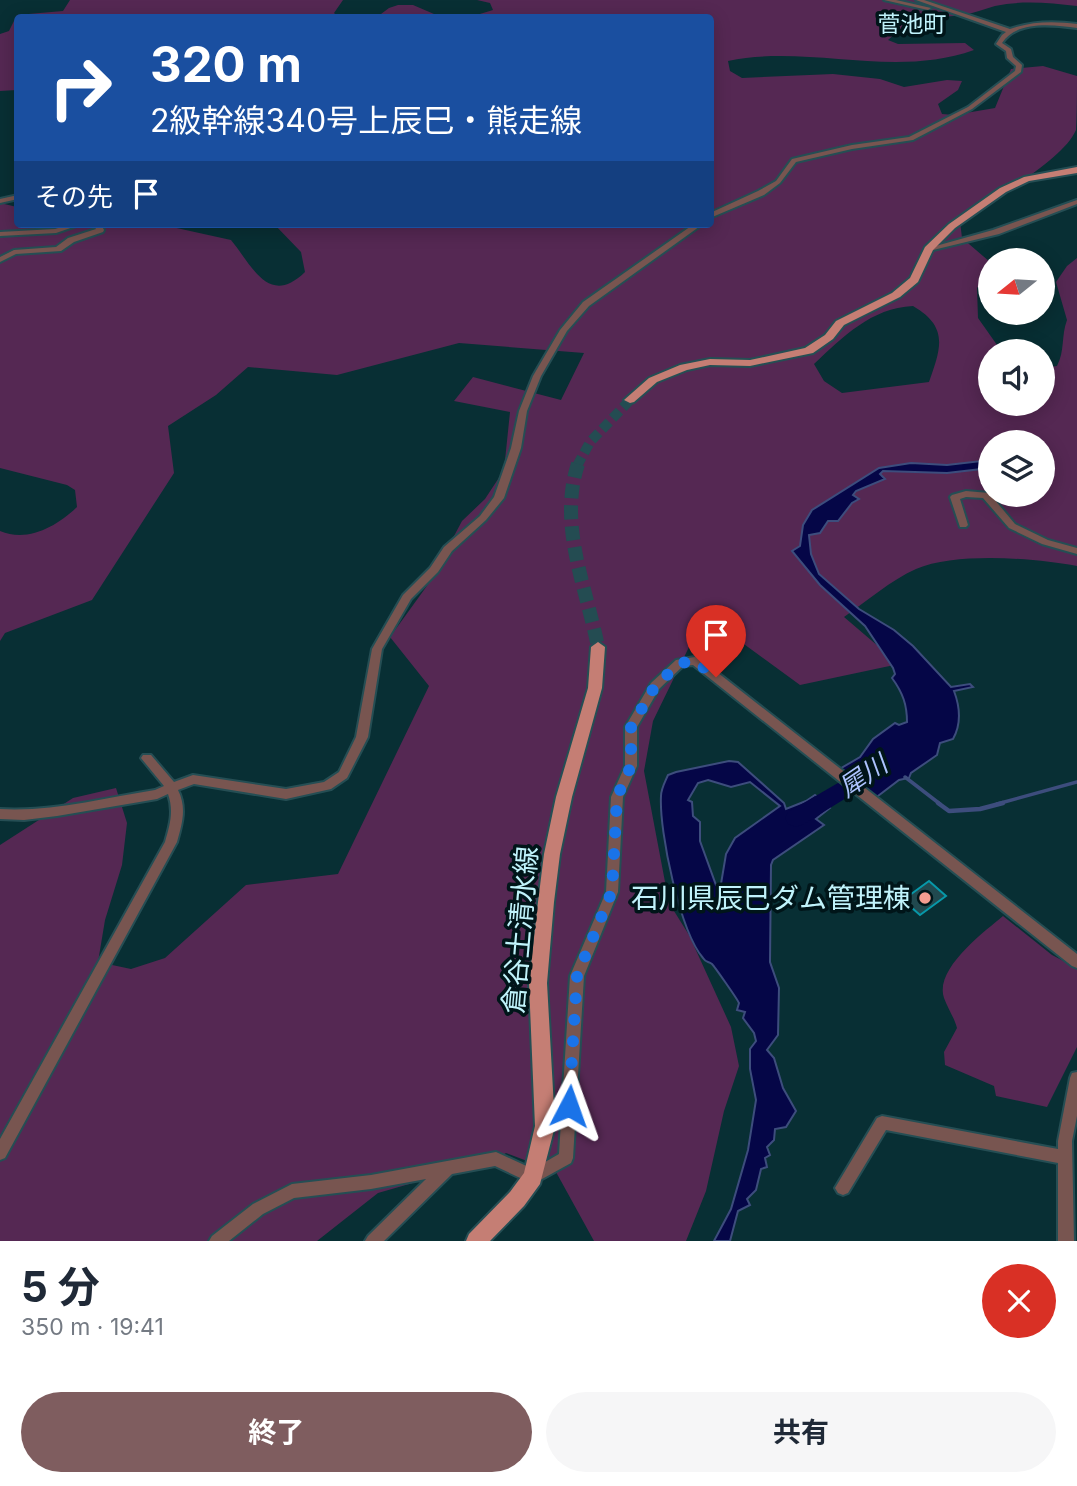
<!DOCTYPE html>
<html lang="ja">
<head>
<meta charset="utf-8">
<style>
	:root { --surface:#fff; --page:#f6f6f7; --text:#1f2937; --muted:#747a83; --accent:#7f5d5f }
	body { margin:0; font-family:Inter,"Noto Sans JP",sans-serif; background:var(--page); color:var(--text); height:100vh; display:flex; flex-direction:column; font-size:26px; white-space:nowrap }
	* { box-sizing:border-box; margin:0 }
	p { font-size:23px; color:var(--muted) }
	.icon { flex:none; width:38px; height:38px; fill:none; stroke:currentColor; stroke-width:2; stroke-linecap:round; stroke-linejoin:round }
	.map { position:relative; height:1241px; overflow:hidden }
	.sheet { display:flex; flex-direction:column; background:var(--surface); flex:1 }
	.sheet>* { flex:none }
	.guide { position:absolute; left:14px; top:14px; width:700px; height:214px; border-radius:7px; box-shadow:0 4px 18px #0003; background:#1a4fa0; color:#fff; overflow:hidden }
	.needle { width:46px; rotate:252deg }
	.fabs { position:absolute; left:978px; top:248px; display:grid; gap:14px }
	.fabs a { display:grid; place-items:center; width:77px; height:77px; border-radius:50%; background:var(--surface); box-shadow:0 4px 18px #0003; font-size:35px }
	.pin { position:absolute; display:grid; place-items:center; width:60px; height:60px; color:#fff; margin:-72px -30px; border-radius:50% 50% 50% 0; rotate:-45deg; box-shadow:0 0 7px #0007 }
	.pin .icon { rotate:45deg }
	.me { position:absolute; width:77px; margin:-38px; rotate:4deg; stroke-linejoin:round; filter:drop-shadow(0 0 5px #0008) }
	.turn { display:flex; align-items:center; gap:24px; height:147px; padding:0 21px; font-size:32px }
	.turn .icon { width:91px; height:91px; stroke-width:2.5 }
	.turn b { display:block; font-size:49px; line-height:60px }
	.then { display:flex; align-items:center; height:66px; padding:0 21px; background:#0003; gap:14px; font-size:26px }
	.round { display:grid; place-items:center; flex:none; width:74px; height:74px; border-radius:37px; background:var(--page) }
	.headline { display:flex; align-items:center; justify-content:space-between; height:119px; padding:0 21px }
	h1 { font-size:42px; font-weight:700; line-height:52px }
	.cta { display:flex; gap:14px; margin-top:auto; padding:14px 21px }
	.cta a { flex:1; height:80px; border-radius:42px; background:var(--accent); color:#fff; font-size:28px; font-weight:700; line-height:80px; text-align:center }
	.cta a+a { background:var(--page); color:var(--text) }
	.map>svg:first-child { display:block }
</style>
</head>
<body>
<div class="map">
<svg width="1077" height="1241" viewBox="0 0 1077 1241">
	<rect width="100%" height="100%" fill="#082f34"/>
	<path fill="#552853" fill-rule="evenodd" d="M70 0H343L334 13 338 17 18 18 17 90 0 91V34L9 31 17 15 63 11Z
		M477 0H1077V6C1049 3 1023 0 995 6 984 9 974 13 963 15 926 20 919 12 888 40L898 44 965 43 974 50C893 79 809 44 728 61L730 71 742 78 833 74 880 79 904 87 947 80 962 81 958 90 938 104 942 114 954 115 995 108 1011 69 1043 66 1077 76C1077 91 1077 116 1076 130 1062 162 990 200 960 221L962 238 990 262V273L977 288 978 318 1002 352H990V404H1043V368L1057 366C1065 351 1061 336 1067 320L1056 282 1067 266 1077 258V566C1034 558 956 552 916 569 891 580 867 601 844 617L899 664 800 685 737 639 689 647 653 721 644 771 669 903 689 935 731 1027 739 1066 724 1111 706 1191 686 1241H594L556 1172 506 1153 496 1159 378 1193 317 1241H0V845L73 798 116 788 127 823 122 865 105 920 98 962 131 969 165 958 246 885 338 874 429 686 390 637 429 583 462 521 485 499 504 470 510 412 454 401 473 377 561 400 584 353 459 343 337 375 248 367 216 395 168 426 174 473 92 600 5 633 0 641V531C28 543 57 526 77 507L75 490 67 485 0 468V203L17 207 18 224H172V227L231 240C253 267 269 307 305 272L301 252 274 224H710V18L470 17 493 10 490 3ZM913 306C949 327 941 348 929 382L842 393 824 381 814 364C843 337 871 308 913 306ZM990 443H1043V495H990Z
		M398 5H413L441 17H377L389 8Z
		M1003 916 1052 955 1077 968V1047L1047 1107 996 1096 994 1086 945 1065 944 1052 957 1028C954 1017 948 1009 944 998 934 969 984 932 1003 916Z"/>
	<path fill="#050647" stroke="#3d4d7d" stroke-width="2" fill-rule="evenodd" d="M990 460V468L947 473 883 471 880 474 885 479 856 491 853 495 859 499 852 503 838 521H828L820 533 809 535 811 554 819 574 859 609 894 630 913 646 951 687 970 684 973 687 954 691C960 707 962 723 953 739L940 743 937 755 911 773 909 778 899 780 874 799 838 770 860 757 873 739 895 723 899 725 907 722C907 705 903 693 892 678L895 674 893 668 865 626 820 585 792 551 800 546 803 525 812 510 879 468 911 463 947 465Z
		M729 761 738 762 784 803 786 809 806 801 815 795 819 798 814 802 821 808 827 805 830 808 816 819 824 825 773 860 771 865 770 962 779 988 778 1035 767 1050 774 1058 783 1088 796 1111 786 1127 775 1129 774 1140 767 1147 770 1155 765 1158 767 1167 761 1169 756 1190 747 1199 750 1205 738 1211 730 1241H714L731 1209 748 1150 756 1100 750 1069V1049L756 1041 754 1033 743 1018 745 1012 737 1010 739 1003C736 997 714 966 712 964 708 961 706 963 703 958 680 931 659 832 661 796 661 789 665 782 668 775L676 772ZM708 780 731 787 750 782 780 806 735 838 726 854 721 884 716 885 700 841V822L693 816 692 802 688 800 698 783Z"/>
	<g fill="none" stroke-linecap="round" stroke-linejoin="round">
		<path stroke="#3d4d7d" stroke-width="3.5" d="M905 777 940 804
			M997 804 1077 782"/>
		<path stroke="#3d4d7d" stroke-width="4.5" d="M938 803 949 811 980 809 1003 803"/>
		<path fill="#050647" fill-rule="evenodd" d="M869 765 877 767 880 773 877 779 804 824 796 827 788 824 785 818 788 812Z"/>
	</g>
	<path fill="#21494f" stroke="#0798a9" stroke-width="2" d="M929 881 946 896 920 915 903 900Z"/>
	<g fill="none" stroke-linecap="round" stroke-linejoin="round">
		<path stroke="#244c52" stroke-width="10" stroke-dasharray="10 5" stroke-linecap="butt" d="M577 466 590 442 630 400"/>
		<path stroke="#244c52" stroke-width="14" stroke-dasharray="14 7" stroke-linecap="butt" d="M578 464C558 525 586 586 598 647"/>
		<g stroke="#254e54" stroke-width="4">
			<path id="minor" d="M884 0H896L931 8 928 10Z
				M916 0H924L1010 29C1032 21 1054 21 1077 24V28C1054 25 1017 20 1002 43L1011 49 1013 57 1022 65 1021 72 972 109 913 140 852 149 796 162 780 183 764 195 710 218V213L758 191 776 181 792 159 852 145 909 137 968 107 1015 71 1016 66 1007 58 1006 51 996 44 1002 35 1006 32Z
				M18 195V199L0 203V199Z
				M1077 200V204L999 234 929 251 925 249 993 230Z
				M71 224H82L56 233 0 236V232L55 229Z
				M93 224H101L104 230 103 232 74 242 61 251 16 254 0 262V257L14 250 56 247 68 238 96 229Z
				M694 224H703L589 306 567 331 541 376 527 411 521 448 504 498 486 520 452 551 438 572 411 599 382 649 368 737 347 778 331 789 286 799 194 784 178 790C187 808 182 824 177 842L5 1158 0 1160V1139L165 842C170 825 174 811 168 794L157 799 57 816 24 820 0 819V809C52 812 104 798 155 790L164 786 141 758 143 755H151L174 782 193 775 286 789 324 782 339 772 356 737 372 649 403 595 430 568 444 547 480 516 494 497 511 448 519 411 533 376 560 330 583 302Z
				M966 491 989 493 1015 524 1048 540 1077 548V554L1042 544 1009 528 983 498 966 497 960 499 968 525 966 527H960L950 497 952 495Z
				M695 657 699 658 1077 954V968L1072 966 693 665 683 666 659 689 637 727V766L623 797 618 892 584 976 573 1158 571 1163 533 1184 495 1166 452 1174 384 1241H365L368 1236 426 1179 371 1189 294 1198 263 1214 229 1241H209L212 1236 253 1204 292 1184 371 1175 496 1152 533 1169 559 1154 570 976 606 892 611 797 625 766V727L651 683 676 660Z
				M1077 1072V1116L1072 1141 1074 1241H1058V1163L886 1130 848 1193 843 1195 838 1193 835 1188 877 1118 882 1116 1058 1149V1141L1070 1078 1072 1073Z"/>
		</g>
		<g stroke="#254e54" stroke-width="4">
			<path id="major" d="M1077 167V173L1029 181 1006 192 955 228 933 250 918 282 900 297 844 325 833 339 813 353 750 366 710 365 687 370 657 382 634 402 630 403 624 400 649 378 680 365 710 359 750 360 805 348 825 335 836 321 892 293 910 278 925 247 949 224 1000 188 1024 177Z
				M598 642 605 647 602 688 572 797 560 854 554 902 547 983 555 1126 540 1184 524 1206 490 1241H466L469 1234 510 1192 524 1173 535 1126 529 983 538 902 544 854 556 797 588 688 591 647Z"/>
		</g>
		<use href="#minor" fill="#785550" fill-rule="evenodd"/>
		<use href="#major" fill="#c57e74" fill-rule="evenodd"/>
	</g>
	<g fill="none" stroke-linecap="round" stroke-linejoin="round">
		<path stroke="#1a73e8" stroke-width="12" stroke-dasharray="0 21.6" d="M569 1106 577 976 612 891 617 797 631 766V727L655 686 680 663 695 661 716 677"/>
	</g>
	<circle fill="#f59c90" stroke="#001519" stroke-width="2.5" cx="925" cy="898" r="7"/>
	<g text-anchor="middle" stroke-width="7" stroke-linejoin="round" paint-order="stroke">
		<g font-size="23" fill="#c0f3fb" stroke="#001519">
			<text x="912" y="32">菅池町</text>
		</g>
		<g font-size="26" font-style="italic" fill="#adc3fe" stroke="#001519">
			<text transform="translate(863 776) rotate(-34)" y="9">犀川</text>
		</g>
		<g font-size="28" fill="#c0f3fb" stroke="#001519" text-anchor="end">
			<text x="911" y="908">石川県辰巳ダム管理棟</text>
		</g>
		<g font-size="28" fill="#c0f3fb" stroke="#001519">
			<text transform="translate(520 930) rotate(-85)" y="10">倉谷土清水線</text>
		</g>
	</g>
</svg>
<div class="fabs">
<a><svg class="needle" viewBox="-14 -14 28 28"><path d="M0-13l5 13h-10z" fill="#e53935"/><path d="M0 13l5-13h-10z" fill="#747a83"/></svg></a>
<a><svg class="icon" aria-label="sound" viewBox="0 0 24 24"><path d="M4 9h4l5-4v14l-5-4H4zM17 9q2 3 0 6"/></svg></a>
<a><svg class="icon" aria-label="layers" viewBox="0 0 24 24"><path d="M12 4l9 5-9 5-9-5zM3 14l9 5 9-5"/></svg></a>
</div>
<div class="pin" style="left:716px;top:677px;background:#d93025"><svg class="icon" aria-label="arrive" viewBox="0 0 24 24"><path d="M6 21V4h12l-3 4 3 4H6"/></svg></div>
<svg class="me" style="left:569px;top:1106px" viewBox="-20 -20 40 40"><path d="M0-17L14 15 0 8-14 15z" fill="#1a73e8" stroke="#fff" stroke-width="4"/></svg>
<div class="guide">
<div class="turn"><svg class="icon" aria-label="right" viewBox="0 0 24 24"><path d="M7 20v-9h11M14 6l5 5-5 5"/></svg><div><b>320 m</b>2級幹線340号上辰巳・熊走線</div></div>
<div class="then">その先<svg class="icon" aria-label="arrive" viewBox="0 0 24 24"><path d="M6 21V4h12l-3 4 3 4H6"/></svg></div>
</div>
</div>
<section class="sheet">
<div class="headline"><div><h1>5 分</h1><p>350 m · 19:41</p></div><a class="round" style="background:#d93025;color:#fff"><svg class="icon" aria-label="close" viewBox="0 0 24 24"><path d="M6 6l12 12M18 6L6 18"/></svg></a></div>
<div class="cta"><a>終了</a><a>共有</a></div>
</section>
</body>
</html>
